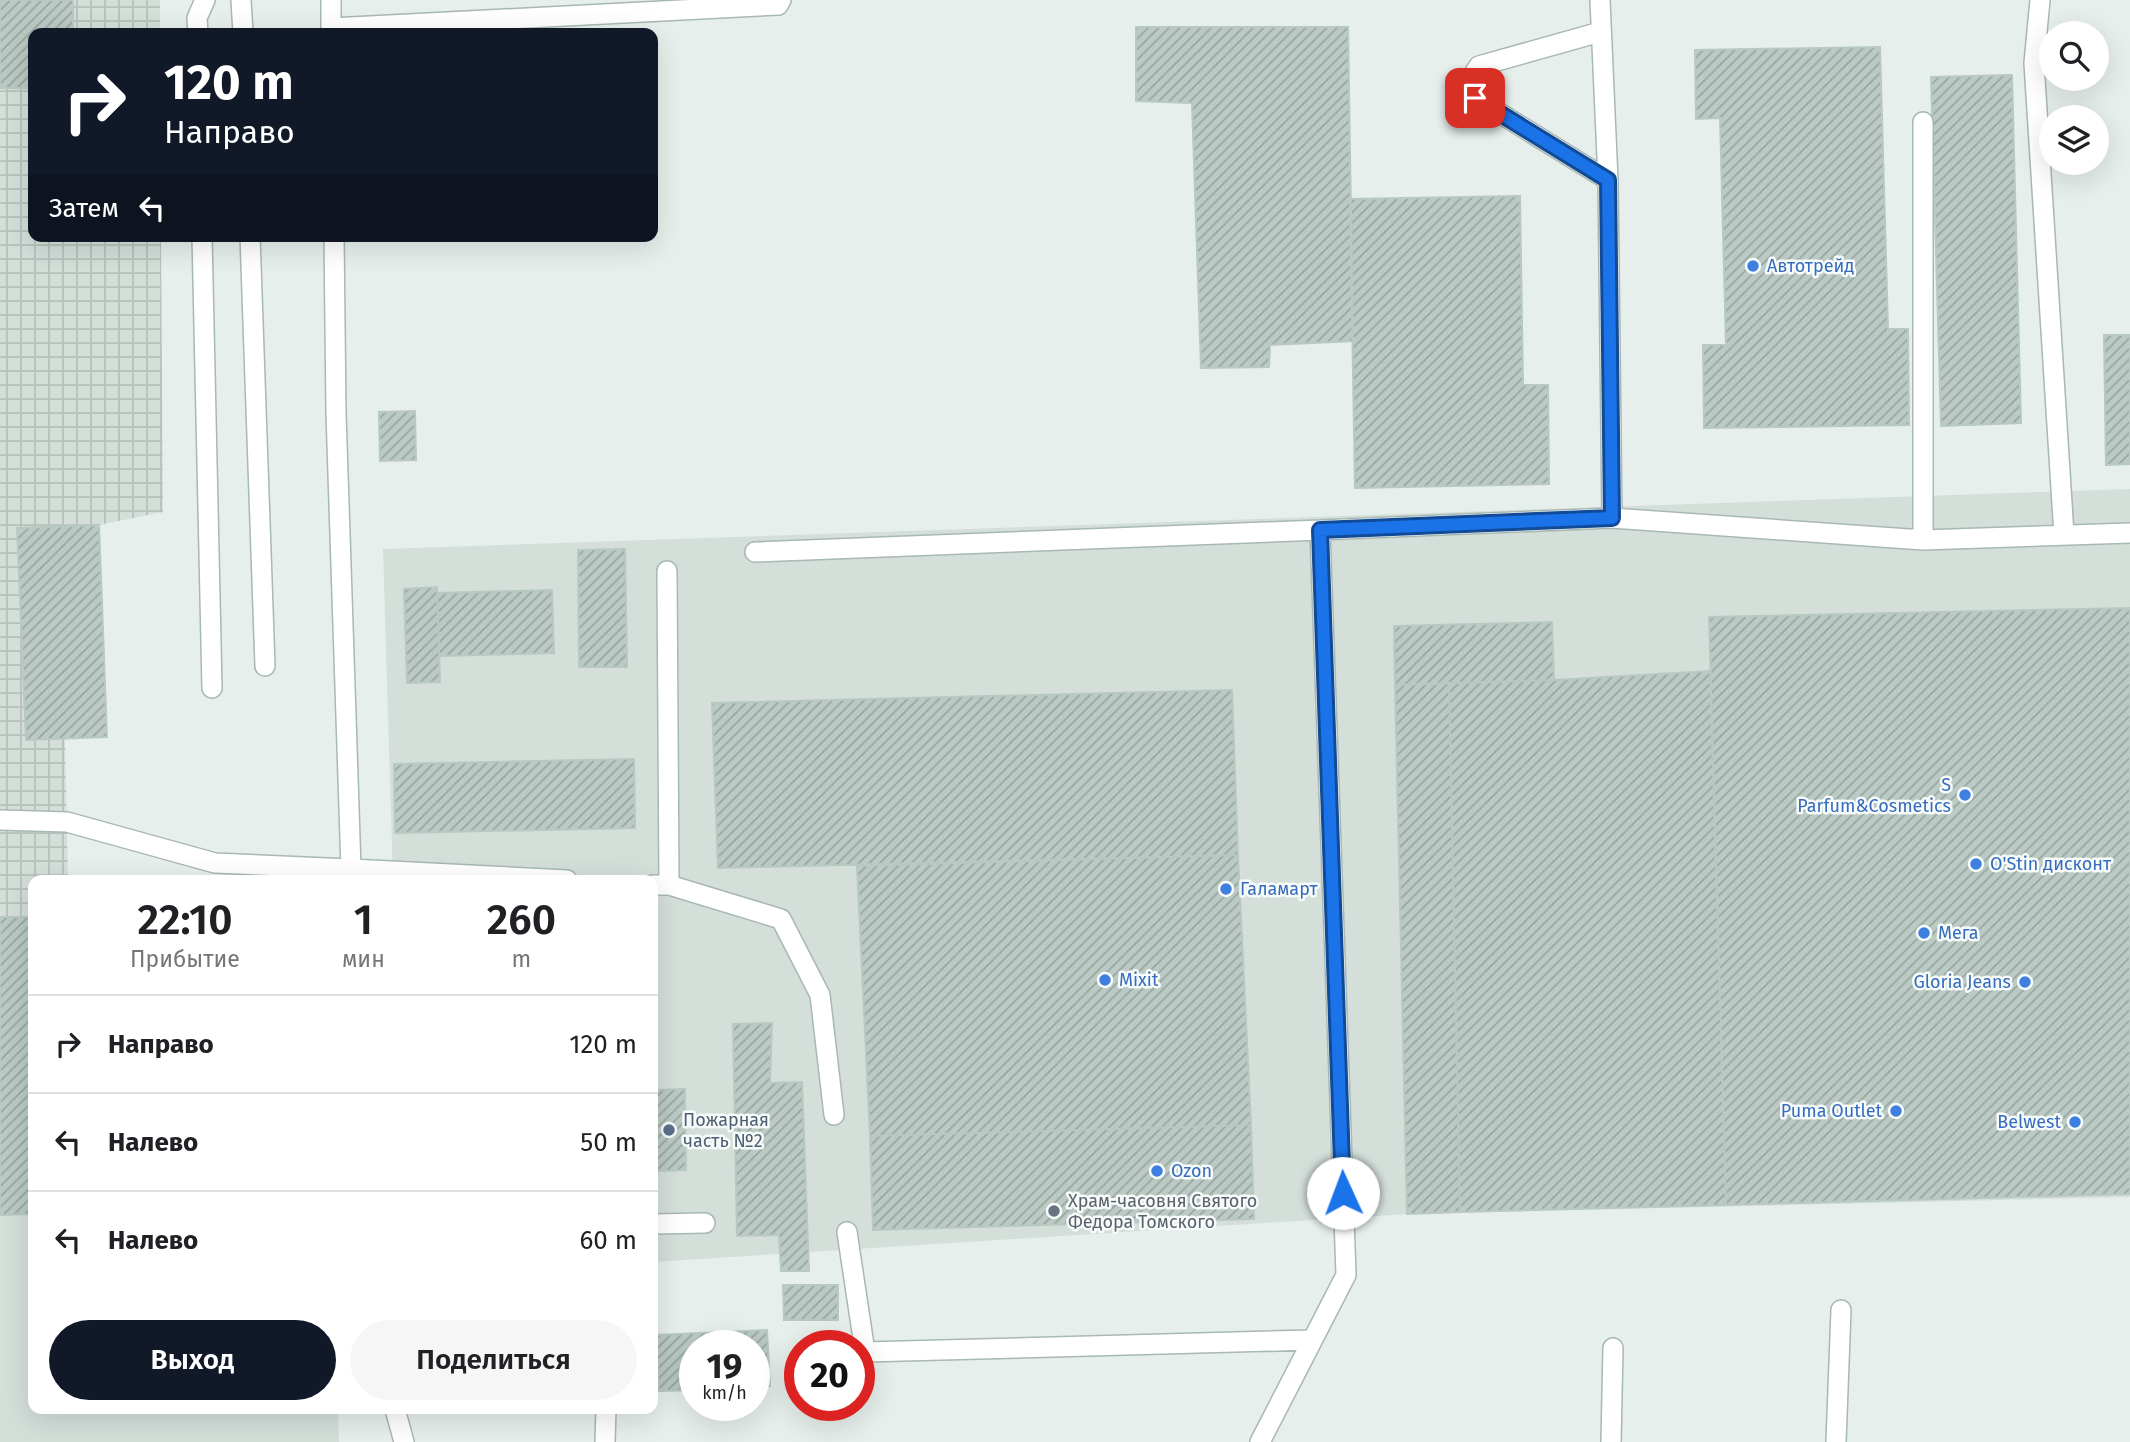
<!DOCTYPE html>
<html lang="ru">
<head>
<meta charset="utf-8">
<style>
	:root { --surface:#fff; --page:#f6f6f6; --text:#202124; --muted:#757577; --line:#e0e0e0; --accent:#111827 }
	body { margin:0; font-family:"Fira Sans",sans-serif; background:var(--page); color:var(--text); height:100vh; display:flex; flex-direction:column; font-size:26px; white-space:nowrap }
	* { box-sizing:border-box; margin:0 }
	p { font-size:23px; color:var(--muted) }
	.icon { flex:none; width:38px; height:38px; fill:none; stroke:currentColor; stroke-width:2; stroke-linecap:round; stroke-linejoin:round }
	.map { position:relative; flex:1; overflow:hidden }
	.panel { position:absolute; left:28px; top:875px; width:630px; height:539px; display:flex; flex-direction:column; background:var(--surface); border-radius:14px; box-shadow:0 7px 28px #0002 }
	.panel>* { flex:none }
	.guide { position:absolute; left:28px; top:28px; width:630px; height:214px; border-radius:14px; box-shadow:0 7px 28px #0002; background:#111827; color:#fff; overflow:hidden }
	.controls { position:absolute; left:2039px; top:21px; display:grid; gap:14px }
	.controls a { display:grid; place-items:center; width:70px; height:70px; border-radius:50%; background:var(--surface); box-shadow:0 7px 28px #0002; font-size:35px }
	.speed { position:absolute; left:679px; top:1330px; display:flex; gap:14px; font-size:35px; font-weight:700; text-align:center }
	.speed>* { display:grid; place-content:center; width:91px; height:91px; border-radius:50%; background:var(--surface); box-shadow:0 7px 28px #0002; line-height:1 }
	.speed small { font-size:18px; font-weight:400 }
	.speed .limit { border:10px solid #d22; background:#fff; color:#111 }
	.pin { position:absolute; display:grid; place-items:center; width:60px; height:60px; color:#fff; margin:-30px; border-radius:14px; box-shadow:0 4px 10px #0006 }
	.me { position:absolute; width:77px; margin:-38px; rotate:358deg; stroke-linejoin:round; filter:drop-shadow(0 0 5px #0008) }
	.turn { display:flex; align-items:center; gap:24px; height:147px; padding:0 21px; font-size:32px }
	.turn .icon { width:91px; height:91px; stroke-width:2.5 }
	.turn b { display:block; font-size:49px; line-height:60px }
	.then { display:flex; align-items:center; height:66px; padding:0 21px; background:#0003; gap:14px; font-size:26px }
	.eta { display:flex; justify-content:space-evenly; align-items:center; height:119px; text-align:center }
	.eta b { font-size:42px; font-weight:600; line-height:49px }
	.action { display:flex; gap:14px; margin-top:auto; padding:14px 21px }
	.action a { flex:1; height:80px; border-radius:42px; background:var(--accent); color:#fff; font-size:28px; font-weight:600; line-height:80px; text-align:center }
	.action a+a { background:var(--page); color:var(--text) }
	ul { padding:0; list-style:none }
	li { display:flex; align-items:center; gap:21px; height:98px; padding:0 21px; border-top:2px solid var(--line) }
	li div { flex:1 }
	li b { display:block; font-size:26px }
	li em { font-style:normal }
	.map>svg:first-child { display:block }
</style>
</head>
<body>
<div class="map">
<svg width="2130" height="1442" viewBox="0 0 2130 1442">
	<defs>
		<pattern id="industrial-grid" width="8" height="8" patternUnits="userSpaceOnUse" patternTransform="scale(1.75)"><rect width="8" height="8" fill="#d4dfda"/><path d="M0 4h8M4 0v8" fill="none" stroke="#b6c1bc"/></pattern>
		<pattern id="building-hatch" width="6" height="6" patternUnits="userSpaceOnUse" patternTransform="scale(1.75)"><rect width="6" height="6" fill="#bbcac4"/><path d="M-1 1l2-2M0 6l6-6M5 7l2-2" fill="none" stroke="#98a6a0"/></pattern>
	</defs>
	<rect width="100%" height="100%" fill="#e6efeb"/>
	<path fill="#d4dfda" d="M2130 489V1197L1407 1214 653 1262V880H393L383 549Z
		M0 917H33V1409H338L339 1442H0Z"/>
	<path fill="url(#industrial-grid)" d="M0 0H160V33H33V236H161L163 512 99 525 107 737 65 739 68 880H33V917H0Z"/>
	<path fill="url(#building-hatch)" stroke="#b8c9c2" stroke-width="2" d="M0 0H73V33H33V88H0Z
		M1136 27H1348L1353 341 1270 345 1269 367 1201 368 1192 103 1136 101Z
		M1880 47 1888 329H1908L1909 425 1704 428 1703 345H1726L1720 118 1696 119 1695 50Z
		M2012 75 2021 423 1941 426 1931 77Z
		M1520 196 1523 385H1548L1549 484 1355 488 1350 199Z
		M2104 335H2130V464L2106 465Z
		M415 411 416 460 380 461 379 412Z
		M99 525 107 737 26 740 17 528Z
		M625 549 627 667H579L578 550Z
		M437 587 440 682 407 683 404 589Z
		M552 590 554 653 439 656 437 593Z
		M2130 608V1194L1726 1205 1709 617Z
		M1552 622 1554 680 1395 685 1394 626Z
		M1710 671 1726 1205 1460 1212 1449 683 1554 680Z
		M1449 683 1460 1212 1407 1214 1395 685Z
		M1232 690 1238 855 718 868 712 703Z
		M634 759 635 828 395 833 394 764Z
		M1238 855 1251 1125 870 1136 857 866Z
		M0 917H33V1214L0 1215Z
		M772 1023 770 1083 802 1082 809 1271H781L779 1235 737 1236 733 1024Z
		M685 1089 686 1170 653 1171V1090Z
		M1251 1125 1254 1219 873 1230 870 1136Z
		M783 1285H838V1320H784Z
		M767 1330 770 1386 754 1387V1346H695V1390L659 1391 656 1335Z"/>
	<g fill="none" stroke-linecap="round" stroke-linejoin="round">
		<g stroke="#a8b8b2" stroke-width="22">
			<path id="service" d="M241 0 243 33
				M1600 0 1608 180 1612 518 1624 519
				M2040 0 2034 63 2064 535
				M331 28 778 5 781 0
				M1600 32 1479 66C1470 78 1469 84 1475 98L1608 180
				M198 33 197 18 205 0
				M331 33V0
				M202 236 212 688
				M250 236 265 666
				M334 236 336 413 351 869 567 880
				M1912 539 1923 540V122
				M755 552 1320 530
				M667 571 669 885
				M0 820 67 822 215 863 351 869V879
				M653 885H669L781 919 820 995 834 1115
				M653 1224 705 1223
				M847 1232 865 1352 1312 1340
				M395 1409 404 1442
				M605 1442 606 1409
				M1260 1442 1346 1275 1320 530 1612 518 1923 540 2130 533
				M1611 1442 1613 1348
				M1836 1442 1841 1310"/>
		</g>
		<use href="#service" stroke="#fff" stroke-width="19"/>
	</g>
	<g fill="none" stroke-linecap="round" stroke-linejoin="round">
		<g stroke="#114b97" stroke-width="18">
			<path id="route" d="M1343 1193 1320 530 1612 518 1608 180 1475 98"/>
		</g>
		<use href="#route" stroke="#1a73e8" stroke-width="12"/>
	</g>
	<g fill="#3f7fe0" stroke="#f7fbf9" stroke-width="2.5">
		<circle cx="1753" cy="266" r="7"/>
		<circle cx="1965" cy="795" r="7"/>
		<circle cx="1976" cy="864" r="7"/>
		<circle cx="1226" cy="889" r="7"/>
		<circle cx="1924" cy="933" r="7"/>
		<circle cx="1105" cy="980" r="7"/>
		<circle cx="2025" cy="982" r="7"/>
		<circle cx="1896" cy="1111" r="7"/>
		<circle cx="2075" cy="1122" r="7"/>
		<circle cx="1157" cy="1171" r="7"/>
	</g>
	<circle fill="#5c6f8a" stroke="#f7fbf9" stroke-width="2.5" cx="669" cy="1130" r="7"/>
	<circle fill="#6b7280" stroke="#f7fbf9" stroke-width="2.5" cx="1054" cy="1211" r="7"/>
	<g text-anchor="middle" stroke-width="5" stroke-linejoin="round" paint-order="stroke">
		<g font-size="18" fill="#366cbe" stroke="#f7fbf9" text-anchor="start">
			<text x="1767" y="272">Автотрейд</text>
			<text x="1951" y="791" text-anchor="end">S<tspan x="1951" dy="21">Parfum&amp;Cosmetics</tspan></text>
			<text x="1990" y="870">O'Stin дисконт</text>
			<text x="1240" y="895">Галамарт</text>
			<text x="1938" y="939">Мега</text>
			<text x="1119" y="986">Mixit</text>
			<text x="2011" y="988" text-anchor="end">Gloria Jeans</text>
			<text x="1882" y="1117" text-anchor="end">Puma Outlet</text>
			<text x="2061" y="1128" text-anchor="end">Belwest</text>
			<text x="1171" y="1177">Ozon</text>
		</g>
		<g font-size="18" fill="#4e5e75" stroke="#f7fbf9" text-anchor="start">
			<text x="683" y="1126">Пожарная<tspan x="683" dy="21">часть №2</tspan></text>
		</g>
		<g font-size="18" fill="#5b616d" stroke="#f7fbf9" text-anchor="start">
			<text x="1068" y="1207">Храм-часовня Святого<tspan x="1068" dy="21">Федора Томского</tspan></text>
		</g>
	</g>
</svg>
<div class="controls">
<a><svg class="icon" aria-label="search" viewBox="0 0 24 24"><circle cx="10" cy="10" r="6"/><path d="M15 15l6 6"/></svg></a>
<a><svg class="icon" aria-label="layers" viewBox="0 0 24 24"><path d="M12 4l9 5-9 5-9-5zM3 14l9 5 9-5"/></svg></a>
</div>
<div class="speed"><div>19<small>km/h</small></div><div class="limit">20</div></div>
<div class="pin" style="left:1475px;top:98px;background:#d93025"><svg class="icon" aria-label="arrive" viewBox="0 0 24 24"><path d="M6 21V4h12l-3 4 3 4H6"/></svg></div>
<svg class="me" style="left:1343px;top:1193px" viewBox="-20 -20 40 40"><circle r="19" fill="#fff"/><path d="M0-13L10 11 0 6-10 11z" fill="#1a73e8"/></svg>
<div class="guide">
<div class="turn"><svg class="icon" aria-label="right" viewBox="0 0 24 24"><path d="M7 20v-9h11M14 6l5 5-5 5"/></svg><div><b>120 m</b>Направо</div></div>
<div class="then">Затем<svg class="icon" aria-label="left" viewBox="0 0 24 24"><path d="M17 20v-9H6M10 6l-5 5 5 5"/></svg></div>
</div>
<section class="panel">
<div class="eta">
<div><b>22:10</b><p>Прибытие</p></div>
<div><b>1</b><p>мин</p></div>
<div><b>260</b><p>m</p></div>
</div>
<ul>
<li><svg class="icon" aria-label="right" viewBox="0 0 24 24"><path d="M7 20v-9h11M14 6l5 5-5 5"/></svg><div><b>Направо</b></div><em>120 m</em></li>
<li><svg class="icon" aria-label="left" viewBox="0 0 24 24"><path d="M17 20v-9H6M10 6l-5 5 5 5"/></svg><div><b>Налево</b></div><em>50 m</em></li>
<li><svg class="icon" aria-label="left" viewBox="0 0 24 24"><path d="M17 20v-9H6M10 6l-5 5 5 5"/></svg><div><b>Налево</b></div><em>60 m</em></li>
</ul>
<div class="action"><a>Выход</a><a>Поделиться</a></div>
</section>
</div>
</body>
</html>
